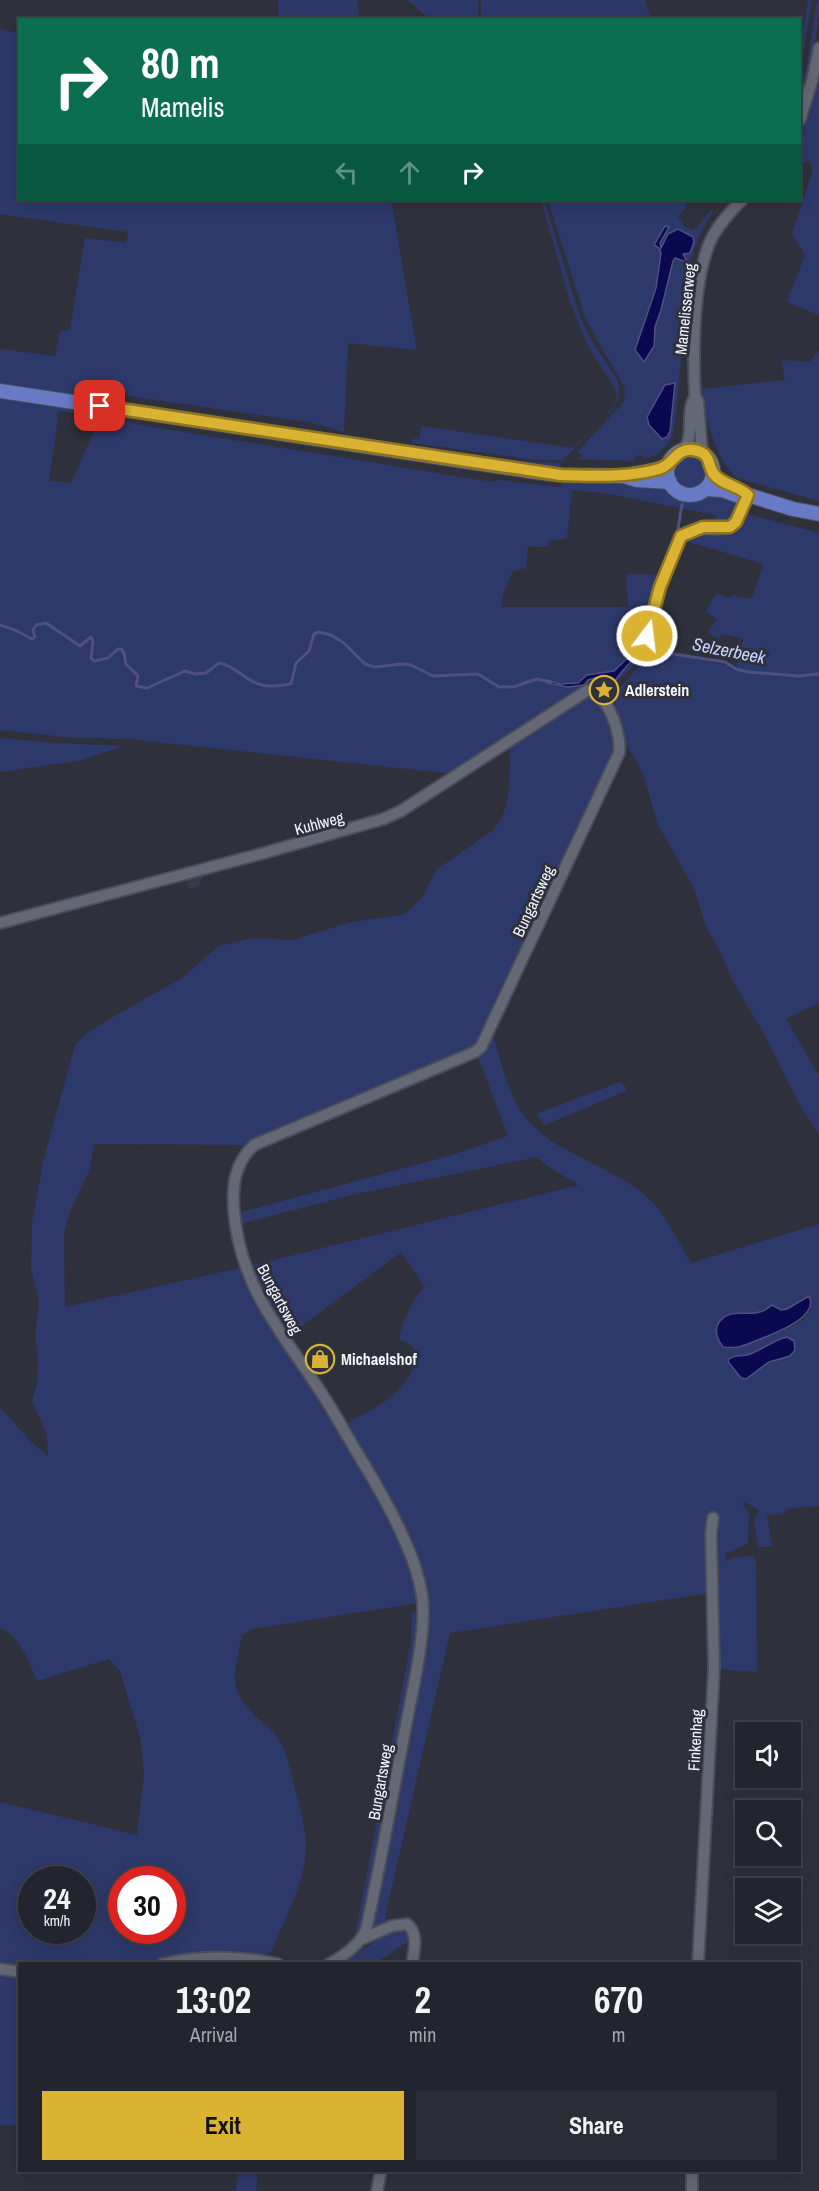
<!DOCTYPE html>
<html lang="en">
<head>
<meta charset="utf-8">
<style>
	:root { --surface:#22252d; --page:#2a2d35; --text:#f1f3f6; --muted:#a2a5aa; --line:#3f4249; --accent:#dab333 }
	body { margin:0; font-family:"Archivo Narrow",sans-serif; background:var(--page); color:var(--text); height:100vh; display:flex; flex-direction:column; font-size:22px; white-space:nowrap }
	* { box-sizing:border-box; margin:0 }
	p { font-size:20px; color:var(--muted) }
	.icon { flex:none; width:33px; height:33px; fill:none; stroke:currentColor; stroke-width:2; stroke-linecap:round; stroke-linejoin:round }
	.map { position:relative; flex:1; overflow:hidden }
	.panel { position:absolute; left:18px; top:1962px; width:783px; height:210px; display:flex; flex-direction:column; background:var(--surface); border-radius:0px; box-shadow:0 3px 15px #0003,0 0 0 2px var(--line) }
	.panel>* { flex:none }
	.hud { position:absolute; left:18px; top:18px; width:783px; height:183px; border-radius:0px; box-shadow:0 3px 15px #0003,0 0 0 2px var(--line); background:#0b6e4f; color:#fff; overflow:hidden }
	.buttons { position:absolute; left:735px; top:1722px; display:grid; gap:12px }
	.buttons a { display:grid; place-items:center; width:66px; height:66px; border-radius:0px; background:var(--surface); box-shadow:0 3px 15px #0003,0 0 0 2px var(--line); font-size:30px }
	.speed { position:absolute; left:18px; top:1866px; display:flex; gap:12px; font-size:30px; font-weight:700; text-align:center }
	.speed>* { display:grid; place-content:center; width:78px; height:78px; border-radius:50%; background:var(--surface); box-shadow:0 3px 15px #0003,0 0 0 2px var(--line); line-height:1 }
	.speed small { font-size:15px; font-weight:400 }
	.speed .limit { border:9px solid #d22; background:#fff; color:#111 }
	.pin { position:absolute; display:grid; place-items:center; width:51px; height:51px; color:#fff; margin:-26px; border-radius:12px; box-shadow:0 3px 9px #0006 }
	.me { position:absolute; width:66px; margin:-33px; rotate:15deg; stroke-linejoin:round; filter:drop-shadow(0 0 4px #0008) }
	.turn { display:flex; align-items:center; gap:21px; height:126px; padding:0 24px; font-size:27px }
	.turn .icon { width:78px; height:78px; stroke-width:2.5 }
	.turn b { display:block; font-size:42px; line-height:51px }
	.lanes { display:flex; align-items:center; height:57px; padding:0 24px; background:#0003; justify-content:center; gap:30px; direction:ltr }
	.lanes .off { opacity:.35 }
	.eta { display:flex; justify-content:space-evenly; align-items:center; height:102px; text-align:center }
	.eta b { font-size:36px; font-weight:700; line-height:42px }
	.button { display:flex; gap:12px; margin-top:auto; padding:12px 24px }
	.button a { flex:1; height:69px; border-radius:0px; background:var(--accent); color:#111; font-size:24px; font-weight:700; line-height:69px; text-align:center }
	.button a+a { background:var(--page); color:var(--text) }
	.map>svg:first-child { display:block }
</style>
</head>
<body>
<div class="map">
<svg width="819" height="2191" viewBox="0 0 819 2191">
	<rect width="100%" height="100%" fill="#2e313c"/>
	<path fill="#363b4b" d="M205 871 199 886 189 889 185 876Z"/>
	<path fill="#2d396a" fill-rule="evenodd" d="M278 0H357L360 19H278Z
		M407 0H478V19H430Z
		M481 0H645L651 19H481Z
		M808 0H812L800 74V51Z
		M817 0H819C819 36 809 72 800 107V94L807 64Z
		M0 29 19 33 20 200H391L417 350 348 343 344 432 308 422 101 392 97 416 122 422 493 482 498 480 560 487 563 481 658 484 682 497 691 499 714 493 738 498 731 521 726 524H716V515L604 493 572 490 567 538 549 541 548 547 528 546 526 568 513 571C508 582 501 594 502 607H628L626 574 660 575 640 645 646 648 635 665 613 684 580 688 455 774 129 739 66 737 0 730V349L55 356 60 331 70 330 85 238 126 243 128 232 0 214ZM59 411 97 416 92 436 71 483 49 481Z
		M819 70V315L787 302 805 255 792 234 813 170 809 160 800 165V138L809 114Z
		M541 200H544L579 314 590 338 618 381 619 390 618 400 611 411 563 460H537L411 443 412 439H419L421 426 573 448C583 439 616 410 617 396 617 394 615 389 614 387L588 346 570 302Z
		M548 200H685L686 208 678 216 684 226 691 230 697 227 711 210 713 212C683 254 683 305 681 355 679 381 677 408 673 434 668 447 658 457 643 458V455L637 456 632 461 577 459 583 455 577 452 624 402 625 388 586 320ZM665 226 669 227 660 245 662 248 668 234 674 230 694 242 691 251 675 258 673 260 661 310 655 327V343L653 349 643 360 635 350 654 295 661 253 659 248 654 245ZM675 383 670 431 648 423 647 417 665 385Z
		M819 350V501L737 478C715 458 705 417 701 389L785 380 781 360 809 362Z
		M423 449C469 453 515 462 561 463L557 468 546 469Z
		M674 473a16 16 0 1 1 32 0a16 16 0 1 1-32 0Z
		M743 513 819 533V1003L786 1019 819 1076V1135L796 1098 764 1034 731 978 722 955 706 927 694 888 658 825 643 774 624 739 614 698V694L647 658 651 650 736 667 743 639 721 634 719 640 707 632 717 620 706 611 717 593 731 599 732 595 752 599 763 564 683 540 690 535 731 532 743 521Z
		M589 695C606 706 618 730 616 751L578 833 581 838 492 1032C501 1059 507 1094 525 1117 556 1156 613 1165 648 1198 665 1213 679 1243 691 1263L819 1224V1506L789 1508 782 1514 767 1515 772 1546 758 1547 754 1521 759 1510 745 1502 742 1503 749 1513 748 1543 725 1554 726 1561 735 1557 753 1556 756 1560 757 1672 717 1669 716 1592 450 1633 385 1917 389 1923H398L372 1935 370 1929C383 1866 397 1804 409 1741 420 1686 437 1626 420 1570 405 1518 372 1472 346 1424 370 1410 404 1396 413 1367 415 1362 413 1354 413 1348L408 1343 400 1340C398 1327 415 1296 425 1287L401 1252 287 1337 307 1376 339 1424 362 1469 388 1514 402 1542 413 1574 418 1603 253 1629 242 1635C236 1670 225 1686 254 1715 261 1722 272 1729 277 1737 287 1751 291 1773 295 1789 300 1810 307 1831 306 1852 303 1887 284 1921 271 1952L251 1960 253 1964H20L19 2126 0 2125V1802L137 1835 144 1774 140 1737 120 1671 109 1659 37 1681C29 1662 21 1637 0 1628V1407L31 1442 48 1456 47 1435 32 1401 37 1383 38 1356 35 1337 39 1302 31 1268 32 1223 43 1162 75 1045 85 1035 111 1018 182 978 219 946 252 938 292 940 348 923 405 914 423 896 436 870 492 831C510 813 509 788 510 764 510 756 508 748 513 741ZM478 1057 508 1136 452 1155 238 1213 239 1224 356 1194 537 1157 546 1165 579 1185 249 1266 65 1307 64 1232 71 1209 89 1171 94 1144 254 1145C299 1116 351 1104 401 1089 427 1081 454 1068 478 1057ZM809 1296 812 1300C813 1322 785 1330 768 1335 752 1341 740 1350 723 1347 714 1335 713 1318 731 1314 741 1312 751 1315 760 1312 765 1311 768 1308 772 1305L781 1310 787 1309ZM787 1337 794 1341 795 1350 790 1356 769 1362 746 1379 741 1378 729 1363 728 1360C735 1354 739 1357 747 1355 761 1351 773 1340 787 1337ZM32 1880H82V1930H32ZM122 1880H172V1930H122Z
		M0 738 55 743 125 746 77 761 0 772Z
		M620 1082 626 1087V1091L545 1125 536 1114Z
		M419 1611 416 1661 362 1929 353 1946 411 1642 412 1612Z
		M404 1928 408 1931 410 1940 376 1963 341 1964 382 1937Z
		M238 2171H258L256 2191H236Z"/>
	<path fill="#0a084e" stroke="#504f82" stroke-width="1.5" d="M665 226 669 227 660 243 661 248 668 234 678 229 693 237 694 242 690 253 683 254 687 262 675 258 673 261 661 310 655 327 654 346 644 362 635 350 656 288 661 253 659 248 654 245Z
		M675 383 670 431 667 437 662 439 649 425 647 417 665 385Z
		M640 642 671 652 670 655C663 654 654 647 647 649 639 651 617 676 613 684L609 686 599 677 588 680 584 685 568 687 547 683V680L560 684 578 683 587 675 614 671 637 649 636 645Z
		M809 1296C819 1316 780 1331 768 1336 752 1341 741 1350 723 1347 717 1339 713 1330 720 1321 730 1308 746 1316 760 1312 765 1311 768 1308 772 1305L781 1310 787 1309Z
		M787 1337 794 1341 795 1350 790 1356 769 1362 746 1379 741 1378 729 1363 728 1360C735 1354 739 1357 747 1355 761 1351 773 1340 787 1337Z"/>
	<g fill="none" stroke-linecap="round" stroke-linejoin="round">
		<path stroke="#504f82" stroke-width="3" d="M678 529 682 504
			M0 625 15 630 32 639 35 637 33 630 36 625 46 623 80 646 91 637 93 641 91 658 94 661 108 658 118 649H121L124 653 126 664 138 676 136 686 147 688 185 671 195 674 206 673 219 663C235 665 246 682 262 685 272 688 281 685 291 684L296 663 309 651 314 634 319 632 331 635 344 643 365 664 375 667 402 664 411 665 433 676 478 674 499 687H513L537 679 551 682
			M667 653 725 662 736 669 748 672 798 676 819 674"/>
		<g stroke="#4b4e57" stroke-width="14">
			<path id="minor" d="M800 120 812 81 819 48
				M695 397 698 401 702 453
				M684 451C695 434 685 412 695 397 693 353 693 285 709 244 716 227 729 213 742 200
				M647 636 660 587 681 536C701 523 712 532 730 527L736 522 748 495
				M0 923 264 853 383 819 401 811 588 690C608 693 622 735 619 753L481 1047 475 1052 254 1145C234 1164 232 1186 234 1212 242 1301 297 1347 338 1420 360 1459 386 1497 404 1539 412 1556 419 1577 422 1595 427 1631 413 1688 406 1725 393 1793 381 1862 366 1930 359 1945 344 1956 329 1964
				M362 1939 392 1926 407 1924C419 1934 414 1950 412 1964
				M162 1964C200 1955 240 1956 278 1964
				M698 1964 714 1668 711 1534 713 1518
				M0 1969 20 1972
				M377 2191 381 2170
				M692 2191V2170"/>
		</g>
		<g stroke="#4b4e57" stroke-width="16">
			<path id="major" d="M0 391 536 472 561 475 624 476 637 480 670 482
				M667 472a23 23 0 1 1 46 0a23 23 0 1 1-46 0Z
				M633 474 655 470 669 465
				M706 489 722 490 739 496 748 495 793 509 819 514"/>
		</g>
		<use href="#minor" stroke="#646874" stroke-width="10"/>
		<use href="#major" stroke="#687ac6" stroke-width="14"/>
	</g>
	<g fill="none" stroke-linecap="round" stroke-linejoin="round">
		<g stroke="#8e7421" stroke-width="15">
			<path id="route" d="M100 406 561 475C594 476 627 478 659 469 673 465 676 448 693 450 711 453 707 462 713 473 720 484 739 486 748 495L736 522 730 527H703L681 536 660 587 647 636"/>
		</g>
		<use href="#route" stroke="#dab333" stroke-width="10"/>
	</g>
	<defs>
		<g id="sight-ring" transform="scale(1.5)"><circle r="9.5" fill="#2e313c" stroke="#dab333" stroke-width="1.5"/><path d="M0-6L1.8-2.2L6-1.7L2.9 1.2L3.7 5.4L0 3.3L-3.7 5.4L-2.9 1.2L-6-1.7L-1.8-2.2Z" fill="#dab333"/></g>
		<g id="shop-ring" transform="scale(1.5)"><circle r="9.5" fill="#2e313c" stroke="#dab333" stroke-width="1.5"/><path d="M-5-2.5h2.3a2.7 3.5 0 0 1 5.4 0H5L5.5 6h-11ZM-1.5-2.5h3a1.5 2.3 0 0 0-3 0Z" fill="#dab333"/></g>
	</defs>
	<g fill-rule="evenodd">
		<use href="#sight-ring" x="604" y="690"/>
		<use href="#shop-ring" x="320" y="1359"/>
	</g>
	<g text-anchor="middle" stroke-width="6" stroke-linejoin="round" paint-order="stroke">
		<g font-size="16" fill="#f2f5fc" stroke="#2e313c">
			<text transform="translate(685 309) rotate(-84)" y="6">Mamelisserweg</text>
			<text transform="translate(319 823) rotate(-15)" y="6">Kuhlweg</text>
			<text transform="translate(533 901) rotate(-65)" y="6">Bungartsweg</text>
			<text transform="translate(280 1299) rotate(62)" y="6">Bungartsweg</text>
			<text transform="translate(695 1740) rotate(-87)" y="6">Finkenhag</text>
			<text transform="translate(380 1782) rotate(-80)" y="6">Bungartsweg</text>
		</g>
		<g font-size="16" font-weight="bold" fill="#f2f5fc" stroke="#2e313c" text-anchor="start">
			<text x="625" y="696">Adlerstein</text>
			<text x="341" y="1365">Michaelshof</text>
		</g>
		<g font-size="18" font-style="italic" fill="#c7d5ff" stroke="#2e313c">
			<text transform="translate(729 651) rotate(11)" y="6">Selzerbeek</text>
		</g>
	</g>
</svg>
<div class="buttons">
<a><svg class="icon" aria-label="sound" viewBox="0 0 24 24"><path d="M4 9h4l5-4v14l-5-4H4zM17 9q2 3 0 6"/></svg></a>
<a><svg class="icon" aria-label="search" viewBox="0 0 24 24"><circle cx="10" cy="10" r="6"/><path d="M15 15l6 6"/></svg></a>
<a><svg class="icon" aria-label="layers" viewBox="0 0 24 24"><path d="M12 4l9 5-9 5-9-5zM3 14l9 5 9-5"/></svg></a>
</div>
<div class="speed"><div>24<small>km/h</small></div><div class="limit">30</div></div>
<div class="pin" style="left:100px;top:406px;background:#d93025"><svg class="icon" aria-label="arrive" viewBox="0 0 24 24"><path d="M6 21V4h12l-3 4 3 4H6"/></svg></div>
<svg class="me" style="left:647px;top:636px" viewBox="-20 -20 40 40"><circle r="17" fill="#dab333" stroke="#fff" stroke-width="3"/><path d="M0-11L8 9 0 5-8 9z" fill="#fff"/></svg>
<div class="hud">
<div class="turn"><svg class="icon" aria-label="right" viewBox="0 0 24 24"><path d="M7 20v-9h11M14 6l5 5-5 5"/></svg><div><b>80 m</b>Mamelis</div></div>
<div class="lanes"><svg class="icon off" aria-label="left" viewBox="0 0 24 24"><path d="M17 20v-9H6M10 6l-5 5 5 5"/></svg><svg class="icon off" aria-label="ahead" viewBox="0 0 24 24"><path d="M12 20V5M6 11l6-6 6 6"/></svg><svg class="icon" aria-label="right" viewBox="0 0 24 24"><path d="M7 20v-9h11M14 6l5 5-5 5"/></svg></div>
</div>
<section class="panel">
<div class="eta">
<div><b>13:02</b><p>Arrival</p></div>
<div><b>2</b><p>min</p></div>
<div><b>670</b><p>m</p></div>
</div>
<div class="button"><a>Exit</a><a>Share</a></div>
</section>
</div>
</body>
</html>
